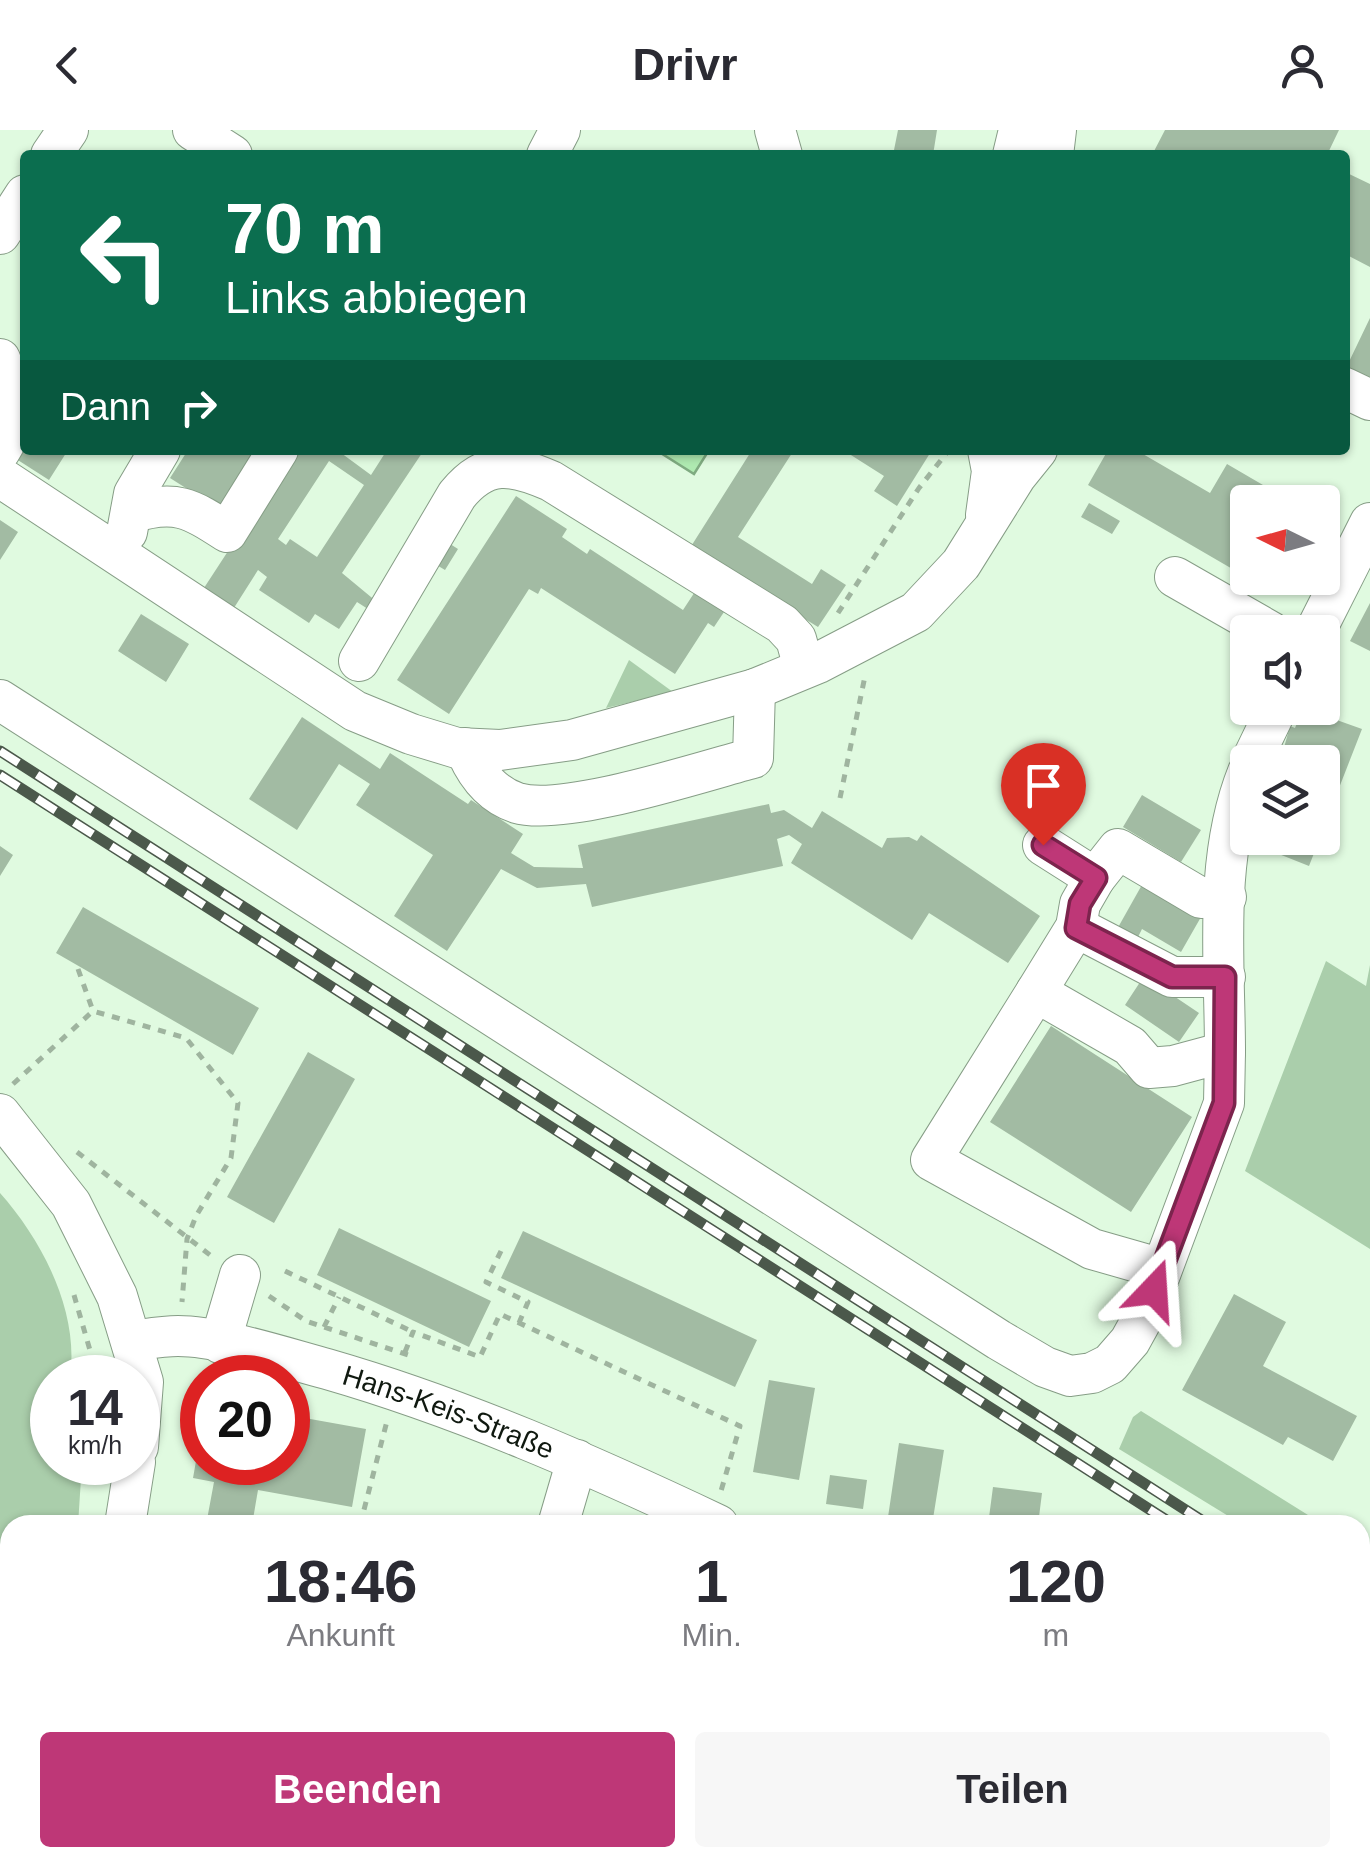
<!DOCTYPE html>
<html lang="de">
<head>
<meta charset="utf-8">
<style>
	:root { --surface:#fff; --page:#f7f7f7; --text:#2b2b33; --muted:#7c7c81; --accent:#be3777 }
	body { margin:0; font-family:Helvetica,sans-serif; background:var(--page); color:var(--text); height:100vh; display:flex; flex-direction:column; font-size:38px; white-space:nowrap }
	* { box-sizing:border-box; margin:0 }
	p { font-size:32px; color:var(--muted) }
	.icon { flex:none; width:55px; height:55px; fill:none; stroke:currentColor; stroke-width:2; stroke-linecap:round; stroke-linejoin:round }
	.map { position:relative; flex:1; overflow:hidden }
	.side { position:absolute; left:0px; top:1385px; width:1370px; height:352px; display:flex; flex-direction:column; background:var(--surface); border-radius:30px 30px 0 0; box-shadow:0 2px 8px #0004 }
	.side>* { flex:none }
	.top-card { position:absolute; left:20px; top:20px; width:1330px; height:305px; border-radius:10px; box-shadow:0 2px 8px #0004; background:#0b6e4f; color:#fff; overflow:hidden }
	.needle { width:65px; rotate:275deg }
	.fabs { position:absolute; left:1230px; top:355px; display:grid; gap:20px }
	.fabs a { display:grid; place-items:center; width:110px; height:110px; border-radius:10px; background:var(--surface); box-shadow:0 2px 8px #0004; font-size:50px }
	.speed { position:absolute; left:30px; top:1225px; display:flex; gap:20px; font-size:50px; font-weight:700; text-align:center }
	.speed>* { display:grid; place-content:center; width:130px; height:130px; border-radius:50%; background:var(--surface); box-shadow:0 2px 8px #0004; line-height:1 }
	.speed small { font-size:25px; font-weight:400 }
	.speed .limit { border:15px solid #d22; background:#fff; color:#111 }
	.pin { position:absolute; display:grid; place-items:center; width:85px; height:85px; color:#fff; margin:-102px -42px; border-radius:50% 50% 50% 0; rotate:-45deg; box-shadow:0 0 10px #0007 }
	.pin .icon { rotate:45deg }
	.me { position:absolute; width:110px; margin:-55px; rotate:20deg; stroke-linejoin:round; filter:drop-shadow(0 0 8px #0008) }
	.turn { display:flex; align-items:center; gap:35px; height:210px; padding:0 40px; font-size:45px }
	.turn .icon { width:130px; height:130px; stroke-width:2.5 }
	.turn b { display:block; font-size:70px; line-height:85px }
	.then { display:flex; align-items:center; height:95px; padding:0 40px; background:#0003; gap:20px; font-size:38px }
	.eta { display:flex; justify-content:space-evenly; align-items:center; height:170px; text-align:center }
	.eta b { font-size:60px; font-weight:600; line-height:70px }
	.button { display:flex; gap:20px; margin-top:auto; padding:20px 40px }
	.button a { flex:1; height:115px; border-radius:10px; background:var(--accent); color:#fff; font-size:40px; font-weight:600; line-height:115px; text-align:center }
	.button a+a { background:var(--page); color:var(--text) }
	header { display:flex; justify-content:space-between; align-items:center; height:130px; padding:0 40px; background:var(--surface); font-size:45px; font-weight:600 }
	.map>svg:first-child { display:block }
</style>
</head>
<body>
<header><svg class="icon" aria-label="back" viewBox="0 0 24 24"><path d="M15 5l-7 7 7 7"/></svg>Drivr<svg class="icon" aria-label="person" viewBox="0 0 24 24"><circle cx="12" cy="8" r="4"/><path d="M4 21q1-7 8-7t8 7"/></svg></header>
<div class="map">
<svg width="1370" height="1737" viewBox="0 0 1370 1737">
	<rect width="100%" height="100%" fill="#e0fae0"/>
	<path fill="#aaceab" d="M629 530 673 562 606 578Z
		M1326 831 1366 856 1370 835V1119L1245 1041Z
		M0 1063C41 1109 76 1176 71 1238L82 1240V1247L52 1248V1332L82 1333 78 1395H10V1688L3 1737H0Z
		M1141 1281 1324 1395H1243L1119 1319 1133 1287Z
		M1360 1418 1370 1424V1473L1360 1467Z"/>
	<path fill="#afeab1" stroke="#7fab81" stroke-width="2.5" d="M656 320H709L694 344Z"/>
	<path fill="#a2bba3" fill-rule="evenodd" d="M898 0H937L933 25H893Z
		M1165 0H1339L1327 25H1152Z
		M1345 42 1370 54V137L1345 124Z
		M1370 188V260L1345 240Z
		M25 301V320H68L49 350 10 325Z
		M188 320H260L222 381 170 348Z
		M294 320H337L371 345 387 320H424L342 443 377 472 371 481 357 472 339 499 315 484 309 493 259 460 267 447 258 440 232 481 202 461ZM329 331 364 355 317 427 290 409 286 415 278 409Z
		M752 320H794L738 407 812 454 821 439 846 455 818 497 690 418Z
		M843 320H932L897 376 874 361 884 346Z
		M1108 320H1136L1210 363 1227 334 1292 372H1248V448H1287L1277 465 1088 355Z
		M516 366 567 399 562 407 587 424 590 419 683 480 700 454 730 473 714 497 708 493 675 544 541 458 538 464 529 459 449 584 397 550Z
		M1089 373 1120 391 1112 404 1081 387Z
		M0 390 18 402 0 430Z
		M447 412 458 419 445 440 435 434Z
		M1370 473V521L1350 511Z
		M141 484 189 514 166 552 118 521Z
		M1303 578 1362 599 1323 699 1322 632H1280L1290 596 1295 598Z
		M302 587 380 639 390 623 468 674 471 670 523 704 511 723 534 737 583 738 578 715 769 674 771 683 784 680 812 698 822 681 882 718 887 708 909 707 917 711 921 705 1040 786 1008 833 929 783 912 810 791 733 802 714 789 705 777 709 783 736 592 777 586 754 537 758 501 739 447 821 394 786 433 725 356 675 370 654 339 634 297 700 249 669Z
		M1142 665 1201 700 1181 732 1123 697Z
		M1251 708H1320L1309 736 1249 712Z
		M0 716 13 725 0 746Z
		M1143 753 1201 787 1181 822 1142 799 1135 813 1116 801Z
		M83 777 259 878 233 925 56 823Z
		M1144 846 1199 883 1179 912 1125 875Z
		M1051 896 1192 987 1131 1082 990 992Z
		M308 922 355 949 274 1093 227 1067Z
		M339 1098 491 1171 469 1217 317 1145Z
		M523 1101 757 1210 735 1257 501 1148Z
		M1234 1164 1286 1192 1263 1236 1357 1286 1333 1331 1288 1307 1283 1315 1182 1260Z
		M769 1250 815 1258 799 1350 753 1342Z
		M288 1285 366 1299 352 1377 258 1360 252 1395H206L214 1352 193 1348 201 1303 202 1332H288Z
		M899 1313 944 1320 932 1395H902V1390L888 1387Z
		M830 1345 867 1350 863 1379 826 1374Z
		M993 1357 1042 1363 1038 1395H988Z
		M1360 1594 1370 1595V1694L1360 1693Z
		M217 1728H379L377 1737H216Z
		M490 1728H564L561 1737H488Z
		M592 1728H702L699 1737H608L590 1732Z
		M1092 1728H1137L1140 1729 1139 1737H1090Z"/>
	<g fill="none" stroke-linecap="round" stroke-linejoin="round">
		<g stroke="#869d86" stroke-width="42">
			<g id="minor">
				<path d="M193 0 232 25"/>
				<path d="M775 0 782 25"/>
				<path d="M51 25 68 0"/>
				<path d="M547 25 560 0"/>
				<path d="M1013 25 1019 0"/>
				<path d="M1053 25 1056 0"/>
				<path d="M0 104 25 65"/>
				<path d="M0 229C16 269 24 282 0 321"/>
				<path d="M1345 258 1370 270"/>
				<path d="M0 347 355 581 411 604 457 618 500 620 572 610 755 559 818 533 916 482 961 434 1016 346 1037 320"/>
				<path d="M131 383C175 369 190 378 227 402L278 320"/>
				<path d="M986 385 992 341 988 320"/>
				<path d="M127 402 134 364 160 320"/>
				<path d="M1175 447 1271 502"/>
				<path d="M1315 502 1370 393"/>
				<path d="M359 531 457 365C486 329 512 334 551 351L782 494 796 509 804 538"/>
				<path d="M0 570 999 1210 1045 1237 1070 1246 1092 1243 1110 1234 1130 1211 1146 1182 1224 973 1225 922 1173 936 1149 938 1130 916 1036 862 931 1030 1092 1119 1162 1139"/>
				<path d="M465 618C475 643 490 664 517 673 564 687 700 642 753 628L755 559"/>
				<path d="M1251 632 1277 578"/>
				<path d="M1095 748 1118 719 1201 768 1226 767"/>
				<path d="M1076 797 1172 847H1225"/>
				<path d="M1036 862 1076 797 1080 774 1095 748 1043 715"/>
				<path d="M1225 922C1225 830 1213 729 1248 642"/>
				<path d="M0 984 71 1074 117 1166 143 1252 138 1317"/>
				<path id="s1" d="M132 1211C147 1209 163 1206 178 1206 219 1206 286 1228 327 1239 462 1278 591 1335 718 1395"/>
				<path d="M220 1213 240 1145"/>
				<path d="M125 1395 135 1332"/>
				<path d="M558 1395 577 1330"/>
				<path d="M67 1737 69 1728"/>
				<path d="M800 1737 802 1728"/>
			</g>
		</g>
		<path stroke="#9fb49f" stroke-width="5" stroke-dasharray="8 8" stroke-linecap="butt" d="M838 483 919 358 949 320
			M840 668 865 546
			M78 839 93 881
			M13 954 93 881 186 908 238 973 231 1028 196 1086 187 1109 182 1172
			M77 1022 210 1125
			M501 1121 486 1152 528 1172 519 1193
			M285 1141 413 1202
			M74 1165 98 1248
			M269 1166 306 1191 414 1227
			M324 1197 339 1167
			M405 1222 413 1202 480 1227 500 1184 740 1296 721 1361
			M360 1395 387 1291
			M0 1517 10 1518
			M0 1686 10 1616
			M744 1737 747 1728
			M1089 1737 1090 1728"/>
		<use href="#minor" stroke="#fff" stroke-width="40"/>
		<g stroke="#4b584b" stroke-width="11">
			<path id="rail" d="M0 621 1209 1395
				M0 645 1174 1395
				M1360 1492 1370 1498
				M1360 1514 1370 1521"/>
		</g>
		<use href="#rail" stroke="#fff" stroke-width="8" stroke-dasharray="22" stroke-linecap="butt"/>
	</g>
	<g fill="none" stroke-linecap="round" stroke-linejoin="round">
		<g stroke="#7c244d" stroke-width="25">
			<path id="route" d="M1043 715 1096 748 1080 774 1076 798 1172 847H1225L1224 973 1154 1160"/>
		</g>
		<use href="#route" stroke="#be3777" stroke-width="18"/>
	</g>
	<g text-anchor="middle" stroke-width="9" stroke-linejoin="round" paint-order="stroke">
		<g font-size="28" fill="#101910" stroke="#fff">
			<text dy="10" stroke="none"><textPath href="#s1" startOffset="328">Hans-Keis-Straße</textPath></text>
		</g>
	</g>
</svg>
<div class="fabs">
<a><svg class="needle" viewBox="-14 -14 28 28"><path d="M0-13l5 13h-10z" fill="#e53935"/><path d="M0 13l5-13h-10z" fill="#7c7c81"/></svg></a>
<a><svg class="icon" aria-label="sound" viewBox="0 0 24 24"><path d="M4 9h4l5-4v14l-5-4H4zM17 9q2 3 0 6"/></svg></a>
<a><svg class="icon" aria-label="layers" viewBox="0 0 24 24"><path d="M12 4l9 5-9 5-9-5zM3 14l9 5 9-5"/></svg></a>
</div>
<div class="speed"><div>14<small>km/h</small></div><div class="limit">20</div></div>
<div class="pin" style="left:1043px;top:715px;background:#d93025"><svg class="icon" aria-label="arrive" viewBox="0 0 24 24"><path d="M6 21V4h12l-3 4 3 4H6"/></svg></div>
<svg class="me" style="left:1154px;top:1160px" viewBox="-20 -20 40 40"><path d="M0-17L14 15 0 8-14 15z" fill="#be3777" stroke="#fff" stroke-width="4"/></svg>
<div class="top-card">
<div class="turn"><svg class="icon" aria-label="left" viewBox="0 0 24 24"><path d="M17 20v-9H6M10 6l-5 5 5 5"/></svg><div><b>70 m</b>Links abbiegen</div></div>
<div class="then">Dann<svg class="icon" aria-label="right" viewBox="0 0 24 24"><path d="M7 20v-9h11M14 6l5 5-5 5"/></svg></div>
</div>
<section class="side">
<div class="eta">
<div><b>18:46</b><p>Ankunft</p></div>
<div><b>1</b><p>Min.</p></div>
<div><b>120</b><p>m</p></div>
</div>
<div class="button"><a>Beenden</a><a>Teilen</a></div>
</section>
</div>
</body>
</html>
